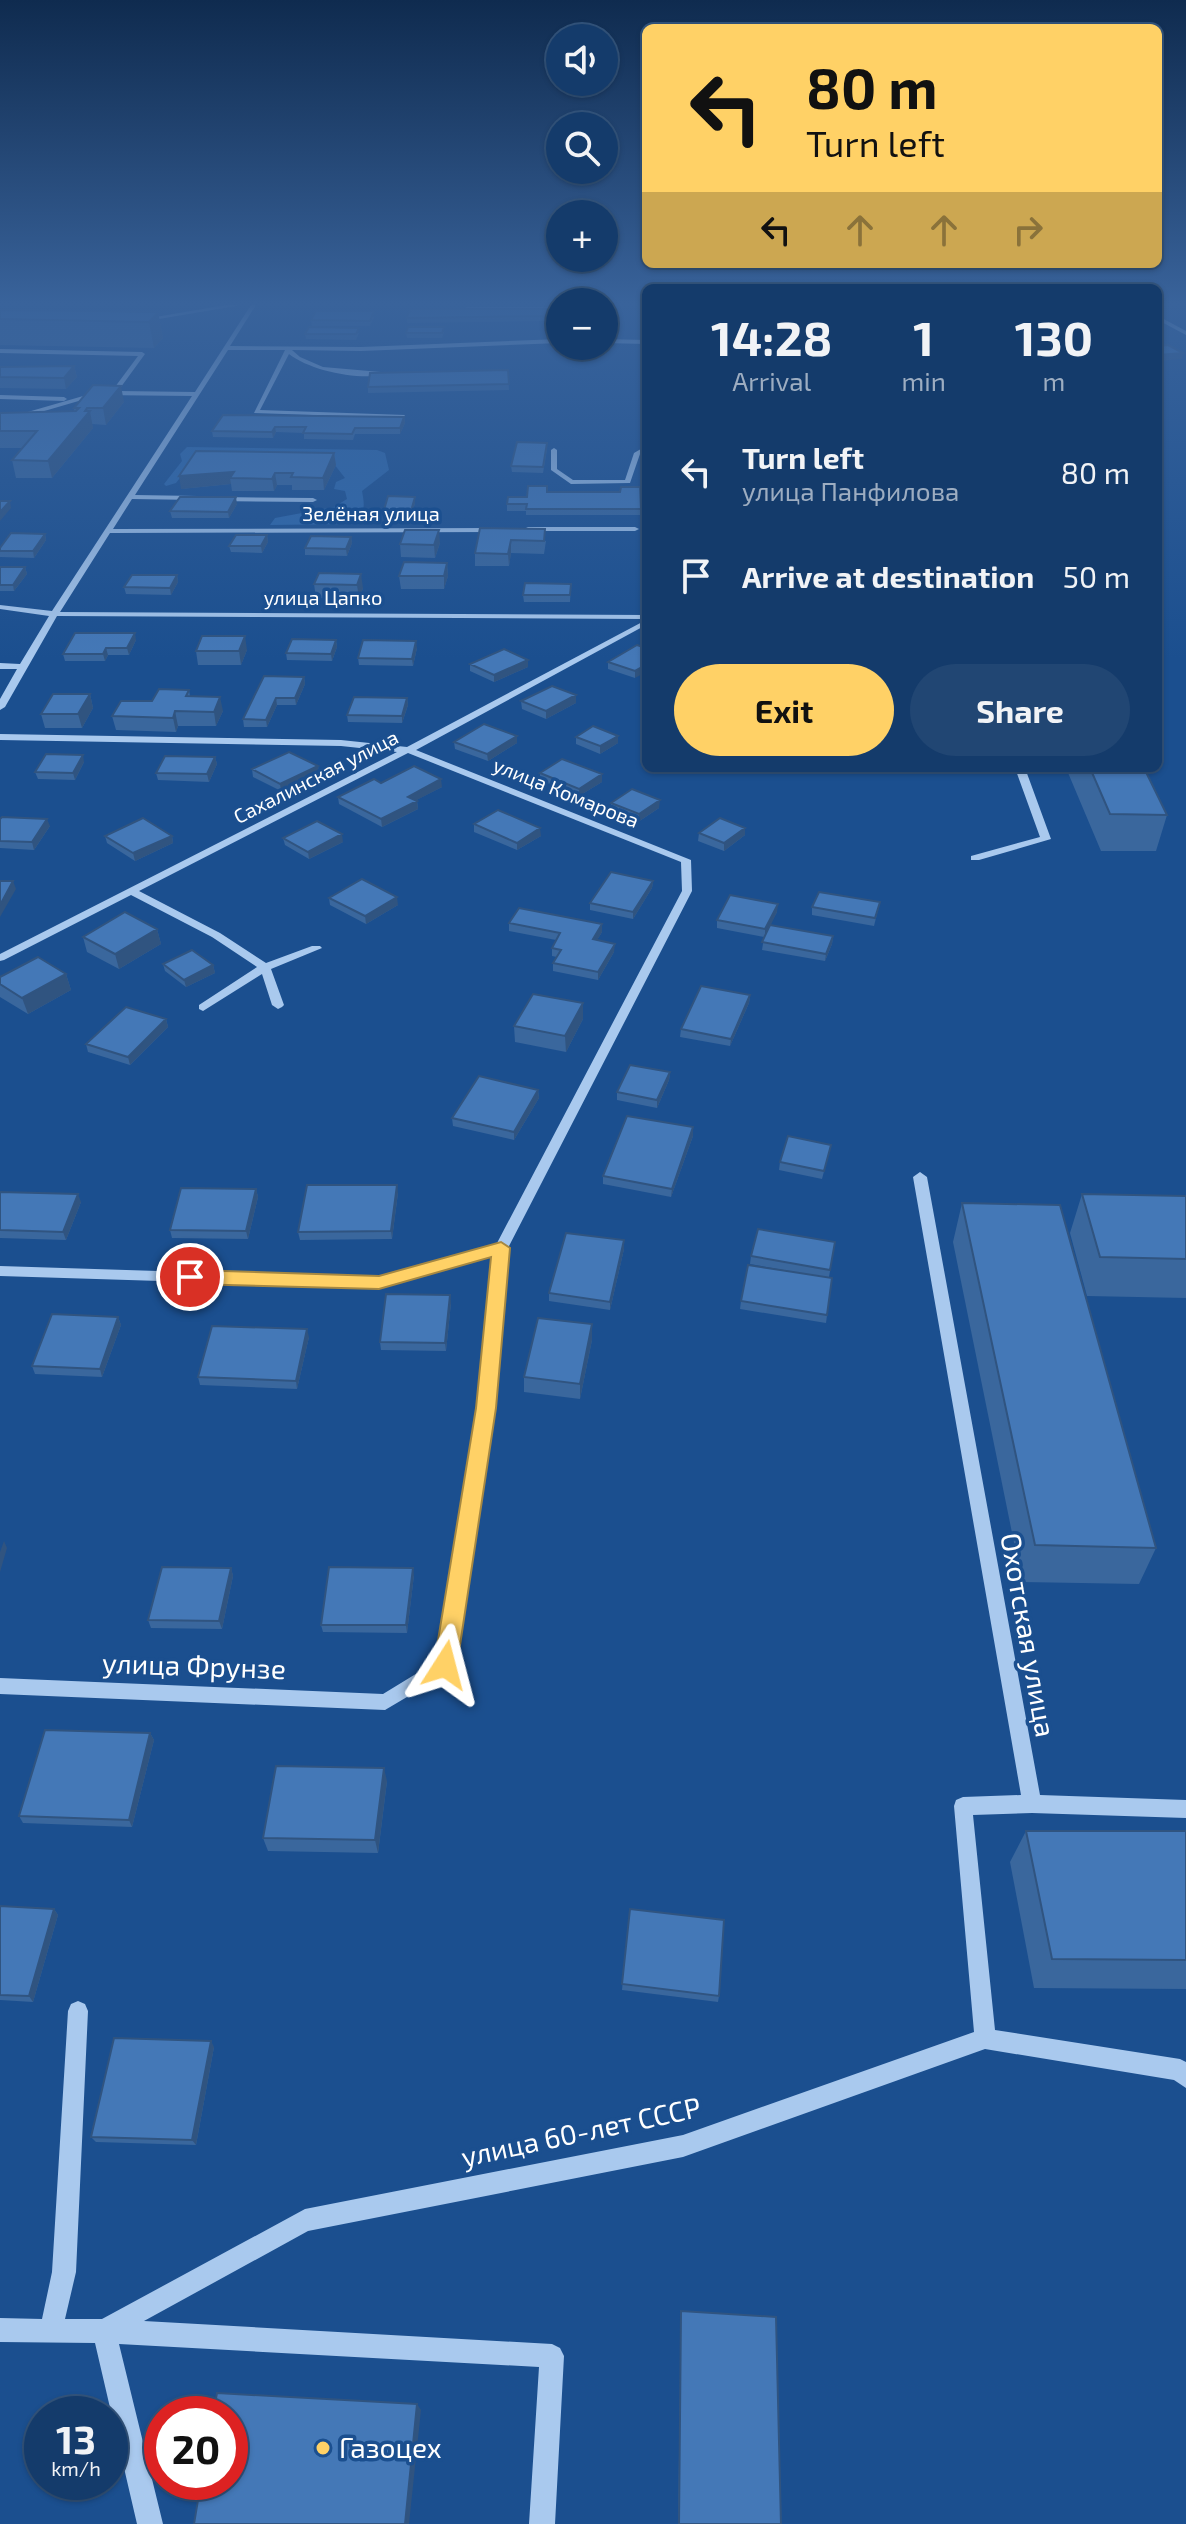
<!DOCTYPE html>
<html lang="en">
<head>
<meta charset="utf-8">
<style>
	:root { --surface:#143b6b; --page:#214673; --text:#f1f3f6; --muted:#9dadc1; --line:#33557e; --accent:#ffd166 }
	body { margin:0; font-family:"Exo 2",sans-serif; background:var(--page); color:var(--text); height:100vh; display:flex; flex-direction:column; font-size:30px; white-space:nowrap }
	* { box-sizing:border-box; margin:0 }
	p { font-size:26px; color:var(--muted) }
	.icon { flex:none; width:44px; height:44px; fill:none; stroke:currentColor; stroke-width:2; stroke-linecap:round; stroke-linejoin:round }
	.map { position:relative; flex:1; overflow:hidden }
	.side { position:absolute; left:642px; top:284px; width:520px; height:488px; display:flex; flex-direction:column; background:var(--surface); border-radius:12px; box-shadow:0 2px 6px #0004,0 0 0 2px var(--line) }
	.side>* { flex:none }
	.hud { position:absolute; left:642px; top:24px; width:520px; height:244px; border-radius:12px; box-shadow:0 2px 6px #0004,0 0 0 2px var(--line); background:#ffd166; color:#111; overflow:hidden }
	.tools { position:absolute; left:546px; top:24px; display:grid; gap:16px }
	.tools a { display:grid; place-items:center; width:72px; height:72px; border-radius:50%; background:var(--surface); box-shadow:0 2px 6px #0004,0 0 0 2px var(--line); font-size:40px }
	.speed { position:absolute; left:24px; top:2396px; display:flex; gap:16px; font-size:40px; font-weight:700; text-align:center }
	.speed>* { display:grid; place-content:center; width:104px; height:104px; border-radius:50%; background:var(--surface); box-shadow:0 2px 6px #0004,0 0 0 2px var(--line); line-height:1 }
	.speed small { font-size:20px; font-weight:400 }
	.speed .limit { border:12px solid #d22; background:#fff; color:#111 }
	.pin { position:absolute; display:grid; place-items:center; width:68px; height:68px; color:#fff; margin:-34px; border:4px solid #fff; border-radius:50%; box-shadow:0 2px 8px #0007 }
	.me { position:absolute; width:88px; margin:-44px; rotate:9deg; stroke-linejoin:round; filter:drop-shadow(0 0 6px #0008) }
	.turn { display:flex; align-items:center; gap:28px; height:168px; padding:0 32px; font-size:36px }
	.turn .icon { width:104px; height:104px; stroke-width:2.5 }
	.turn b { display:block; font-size:56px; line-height:68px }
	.lanes { display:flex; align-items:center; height:76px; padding:0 32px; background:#0003; justify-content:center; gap:40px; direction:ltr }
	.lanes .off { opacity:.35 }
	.eta { display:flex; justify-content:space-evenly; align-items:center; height:136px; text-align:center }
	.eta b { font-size:48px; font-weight:700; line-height:56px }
	.primary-button { display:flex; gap:16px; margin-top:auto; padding:16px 32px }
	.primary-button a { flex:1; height:92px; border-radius:48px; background:var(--accent); color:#111; font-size:32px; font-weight:700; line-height:92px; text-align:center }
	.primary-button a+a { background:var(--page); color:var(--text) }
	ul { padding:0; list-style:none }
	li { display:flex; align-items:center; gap:24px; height:104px; padding:0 32px }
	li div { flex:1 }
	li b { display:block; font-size:30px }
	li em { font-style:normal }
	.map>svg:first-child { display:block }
</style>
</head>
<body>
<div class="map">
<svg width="1186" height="2524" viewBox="0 0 1186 2524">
	<rect width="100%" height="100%" fill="#1b4f8f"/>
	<path fill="#2e69ad" d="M187 447 377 450 385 453 389 470 362 491C365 507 366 516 349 524L270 525 275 518 334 507 347 499 345 491 334 489 336 482 345 478 334 464 192 462 176 483 166 486 164 484 182 461 180 454Z"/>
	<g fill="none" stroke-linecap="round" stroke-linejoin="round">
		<path fill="#a9c9ee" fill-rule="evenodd" d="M226 305H242L141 322 138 320Z
			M251 305H256L230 346 361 347 560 339V343L361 351 292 350 300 357 323 367 392 373C365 382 312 372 289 354L260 410 405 415 403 418 254 413 285 350H228L135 495 197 496 201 498 197 500 132 499 113 529 495 528 499 530 495 532 110 533 60 612 646 615V619L57 616 5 707 0 710V699L17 669H0V663L20 664 49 616 0 609V605L52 611 192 396 99 395 0 424V420L97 392 112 391 138 356 0 353V349L142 352 145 354 118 391 195 392Z
			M466 307H560V311L464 310Z
			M1158 316 1186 331V335L1158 320Z
			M604 339 646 340V344L604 343Z
			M0 395 64 397 67 399 64 401 0 399Z
			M646 446V451L640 454 630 483 571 484 551 470V450L554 448 557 450V469L573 480H625L634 453Z
			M218 497 313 498 317 500 313 502 215 501Z
			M528 527H635L639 529 635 531H525L524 529Z
			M646 620V625L416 750 691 860 692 891 508 1248 494 1408 451 1671 385 1710 0 1694V1678L383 1694 437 1661 478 1408 493 1255 379 1288 0 1276V1266L379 1278 496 1245 682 891 681 862 408 753 139 891 220 933 266 963 312 946H320L322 948 271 969 284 1005 282 1007 278 1009 272 1005 262 974 203 1011 199 1009V1005L257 967 212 937 131 895 4 960 0 961V954L397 752 341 746 0 740V734L341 740 407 747Z
			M1015 768H1025L1051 839 979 860H971V856L1040 837Z
			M920 1172 927 1177 1040 1795 1186 1800V1818L1032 1813 973 1815 995 2030 1180 2059 1186 2062V2088L1174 2080 985 2049 683 2157 308 2231 144 2321 552 2344 560 2348 564 2356 555 2524H529L539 2367 119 2344 163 2524H137L95 2343 0 2342V2318L42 2319 52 2272 68 2011 71 2004 78 2001 85 2004 88 2011 76 2272 65 2319H102L305 2209 683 2135 974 2032 954 1806 956 1800 963 1797 1021 1795 913 1177Z"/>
	</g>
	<path fill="#3a679d" d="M546 309 545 321 407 323V318Z
		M0 310 158 312 163 338 154 348 0 345Z
		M374 317 370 326H312L311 320Z
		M444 332 442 338H407L406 333Z
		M359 333 356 340 306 339 305 334Z
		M74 366 77 377 66 389 0 388V367Z
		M508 370 509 390 368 393V387Z
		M124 402 106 425 92 424 93 428 52 478H16L12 460 22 448H0V413L74 411V408Z
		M404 417 405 423 400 434H355L353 440 304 439V433L276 432 273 438 213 437 212 431Z
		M547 443V449L543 473 512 472 511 466Z
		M334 453 336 465 324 490H292V485H277L274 491H232L231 484 181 489Z
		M547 486 548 492H620L640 487 641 515H526V511H507V504L527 497Z
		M415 503 411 517H384V510Z
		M237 504 229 518H172L170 511Z
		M480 528 546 541 544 554 511 553 509 566H475V553Z
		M45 534 46 540 34 558 0 557V548Z
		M267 535 268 542 262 553 231 552 229 546Z
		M351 537 352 543 347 556 305 555V548Z
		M440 543 435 558 401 557 400 544Z
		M447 563 448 576 444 589H401L399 576Z
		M0 567H25L27 574 14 591H0Z
		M319 573 363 588 359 599 316 598 314 584Z
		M177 575 178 582 171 595 126 594 124 587Z
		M571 584 570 602H524L523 595Z
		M136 640 129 655H108L105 661H65L63 654Z
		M336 640 337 647 332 661 287 660 286 653Z
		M637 645 635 678 608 669V662Z
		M417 648 413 666 359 665 358 658Z
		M247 650 241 665H198L196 651Z
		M528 660V667L494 682 470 671V664Z
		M304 677 305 684 296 705H277L267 727H244L243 719Z
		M189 690 190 696 223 711 216 726H178L176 732 116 730 112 716 152 701Z
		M90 694 93 708 82 728H45L41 714Z
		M407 698 408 705 402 723 348 722 347 715Z
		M521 701 576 703 546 719 522 709Z
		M517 736V743L488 761 455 749 454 742Z
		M576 737 618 743 600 754 576 744Z
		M215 757 217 764 209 782 158 780 156 773Z
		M84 762 75 780 38 779 35 772Z
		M318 766 319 773 281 791 253 777 252 769Z
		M1066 768H1144L1167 815 1156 851H1101Z
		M540 773 602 782 579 796 540 780Z
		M381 783 442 787 416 800 417 801 418 809 382 827 339 804 338 797Z
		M611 803 659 808 638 822 611 810Z
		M0 819 50 826 34 850 0 848Z
		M474 824 541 836 517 850 474 832Z
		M745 828V835L724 851 698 841 699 833Z
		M105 836H172L173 843 135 861 107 843Z
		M283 838 343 842 309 859 285 845Z
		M653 881 652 888 633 919 590 910V903Z
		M329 898 398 905 366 924 330 905Z
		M880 902 874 926 812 915V907Z
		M777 912 770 925 833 936 832 944 825 961 762 950 764 937 717 928V920Z
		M509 923 602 924V932L597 940 614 952 598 980 553 971V963L557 957 552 956V948L556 940 509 931Z
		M157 929 161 944 119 969 87 952 83 937Z
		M163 964 213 965 215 973 186 987 165 971Z
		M66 974 71 990 28 1014 0 997V977Z
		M750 995 749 1003 730 1046 680 1037 681 1029Z
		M583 1003V1019L566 1052 515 1042 514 1026Z
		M166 1019 168 1027 130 1065 88 1052 86 1044Z
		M670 1072 669 1080 657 1108 617 1100V1092Z
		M538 1090 539 1098 514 1140 453 1126 452 1118Z
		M693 1127V1136L671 1197 603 1184V1176Z
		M831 1145 822 1179 779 1170 780 1162Z
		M256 1189 258 1197 248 1239 172 1238 170 1230Z
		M0 1192 81 1202 66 1240 0 1238Z
		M398 1193 392 1239 300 1240 298 1232Z
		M1082 1194 1186 1196V1298L1087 1296 1070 1233Z
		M962 1203 1156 1548 1139 1584 1022 1582 953 1242Z
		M624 1240V1249L610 1310 549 1301V1293Z
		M835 1242 829 1277 832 1278 826 1323 740 1309 741 1301 795 1272 750 1264 751 1256Z
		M451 1303 446 1351 381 1350 380 1342Z
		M118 1317 121 1325 102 1377 35 1374 32 1366Z
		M592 1324V1340L580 1399 524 1392V1377Z
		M309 1337 297 1389 200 1385 198 1377Z
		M231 1568 233 1576 222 1629 151 1628 148 1620Z
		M414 1575 407 1633 323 1632 321 1625Z
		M150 1733 154 1740 132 1827 23 1823 19 1816Z
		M387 1781 378 1853 268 1851 263 1838Z
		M1026 1831H1186V1989L1034 1988 1010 1862Z
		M0 1906 54 1909 58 1915 33 2002 0 2000Z
		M630 1909 719 1996 718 2002 622 1990Z
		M214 2047 196 2145 96 2142 91 2137Z
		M681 2311 781 2524H678Z"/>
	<path fill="#305480" d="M158 312 163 338 154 348 149 322Z
		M1183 353 1182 359 1158 361V355Z
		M74 366 77 377 66 389 64 378Z
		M121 386 124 402 106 425 103 408Z
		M87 408 88 412 90 411 93 428 52 478 48 461Z
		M404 417 405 423 400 434V428Z
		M275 427 276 432 273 438 272 432Z
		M334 453 336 465 324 490 323 478Z
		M234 472 230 478 231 484 181 489 179 476Z
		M275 473 277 485 274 491 272 479Z
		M236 497 237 504 229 518 228 512Z
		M415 497V503L411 517V511Z
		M10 501 11 508 0 521V512Z
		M439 530 440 543 435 558 434 545Z
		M45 534 46 540 34 558 33 551Z
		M267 535 268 542 262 553 261 546Z
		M351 537 352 543 347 556 346 549Z
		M511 540V553L509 566 508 554Z
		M447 563 448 576 444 589V576Z
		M25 567 27 574 14 591 13 585Z
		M361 574 363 588 359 599 357 585Z
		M177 575 178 582 171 595 170 588Z
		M135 633 136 640 129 655 127 648Z
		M245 636 247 650 241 665 239 651Z
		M336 640 337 647 332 661 331 654Z
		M416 641 417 648 413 666 412 659Z
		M106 648 108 655 105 661 103 654Z
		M528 660V667L494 682V675Z
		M646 665V672L635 678V671Z
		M304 677 305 684 296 705 295 698Z
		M90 694 93 708 82 728 78 714Z
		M576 695V703L546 719V711Z
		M220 697 223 711 216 726 214 712Z
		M276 698 277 705 267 727 266 720Z
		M407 698 408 705 402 723V716Z
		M175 711 178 726 176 732 173 718Z
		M517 736V743L488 761 487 754Z
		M618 736V743L600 754V746Z
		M83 755 84 762 75 780 73 773Z
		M215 757 217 764 209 782 207 774Z
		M318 766 319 773 281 791 280 784Z
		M602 774V782L579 796V789Z
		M441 779 442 787 409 804 408 797Z
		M660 800 659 808 638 822 639 814Z
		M417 801 418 809 382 827 381 819Z
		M47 819 50 826 34 850 32 842Z
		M540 828 541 836 517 850V843Z
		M745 828V835L724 851V843Z
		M342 834 343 842 309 859 308 852Z
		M172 836 173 843 135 861 133 853Z
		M13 881 16 889 0 917V905Z
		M653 881 652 888 633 919V912Z
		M397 897 398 905 366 924 365 916Z
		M778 904 777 912 765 937V929Z
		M602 924V932L593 947V939Z
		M157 929 161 944 119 969 115 954Z
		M833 936 832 944 825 961 826 954Z
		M615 944 614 952 598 980V972Z
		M213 965 215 973 186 987 184 980Z
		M66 974 71 990 28 1014 22 998Z
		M750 995 749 1003 730 1046 731 1039Z
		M583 1003V1019L566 1052 565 1036Z
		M166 1019 168 1027 130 1065 128 1057Z
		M670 1072 669 1080 657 1108V1100Z
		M538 1090 539 1098 514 1140V1132Z
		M693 1127V1136L671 1197 672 1189Z
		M397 1185 398 1193 392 1239 391 1231Z
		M256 1189 258 1197 248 1239 246 1231Z
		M78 1194 81 1202 66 1240 63 1232Z
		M624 1240V1249L610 1310V1302Z
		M450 1295 451 1303 446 1351 445 1343Z
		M118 1317 121 1325 102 1377 100 1369Z
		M592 1324V1340L580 1399V1384Z
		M307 1329 309 1337 297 1389 296 1381Z
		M4 1541 7 1548 0 1572V1552Z
		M231 1568 233 1576 222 1629 219 1621Z
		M413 1568 414 1575 407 1633 406 1625Z
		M150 1733 154 1740 132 1827 129 1820Z
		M384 1768 387 1781 378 1853 375 1840Z
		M54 1909 58 1915 33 2002 29 1996Z
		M211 2041 214 2047 196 2145 192 2140Z
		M417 2404 421 2410 409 2524H405Z"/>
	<path fill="#4478b7" stroke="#305480" stroke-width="2" d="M410 309H546L545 316 407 318Z
		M0 310 158 312 149 322 0 319Z
		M316 311H374L370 321 311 320Z
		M309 327 359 328 356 334H305Z
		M408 327H444L442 333H406Z
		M1168 345 1183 353 1158 355V346Z
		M74 366 64 378 0 377V367Z
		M508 370 509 384 368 387 370 373Z
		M93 385 121 386 103 408H87L85 411H90L48 461 12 460 37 431H0V413L76 411 79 408H74Z
		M223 415 404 417 400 428H355L352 434 303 433 306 427H275L272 432 212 431Z
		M517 442 547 443 543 467 511 466Z
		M196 451 334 453 323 478 291 477 293 473H275L272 479 230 478 234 472 179 476Z
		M528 486H547V492H620L621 487H640L641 509H526L527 504H507L508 497H527Z
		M388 496 415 497 411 511 384 510Z
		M180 497H236L228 512 170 511Z
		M0 501H10L0 512Z
		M480 528 545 529 544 541 511 540 508 554 475 553Z
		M405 530H439L434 545 400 544Z
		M11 533 45 534 33 551H0V548Z
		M236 535H267L261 546H229Z
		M311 536 351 537 346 549 305 548Z
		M404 562 447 563 444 576H399Z
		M0 567H25L13 585H0Z
		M319 573 361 574 357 585 314 584Z
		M132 575H177L170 588 124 587Z
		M525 583 571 584 570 595H523Z
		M75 633H135L127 648H106L103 654H63Z
		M202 636H245L239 651H196Z
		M292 639 336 640 331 654 286 653Z
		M363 640 416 641 412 659 358 658Z
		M637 645 646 648V665L635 671 608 662Z
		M504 649 528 660 494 675 470 664Z
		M264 676 304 677 295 698H276L266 720 243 719Z
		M552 686 576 695 546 711 521 701Z
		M159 689 189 690 186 696 220 697 214 712 175 711 173 718 112 716 121 701H152Z
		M53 694H90L78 714H41Z
		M354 697 407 698 402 716 347 715Z
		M484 724 517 736 487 754 454 742Z
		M593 726 618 736 600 746 576 737Z
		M289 752 318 766 280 784 252 769Z
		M46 754 83 755 73 773 35 772Z
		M165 756 215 757 207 774 156 773Z
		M562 759 602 774 579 789 540 773Z
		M414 766 441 779 408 797 417 801 381 819 338 797 374 779 381 783Z
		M1090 768H1144L1167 815 1110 814Z
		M632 789 660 800 639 814 611 803Z
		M498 810 540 828 517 843 474 824Z
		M2 817 47 819 32 842 0 841V819Z
		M143 818 172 836 133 853 105 836Z
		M720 818 745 828 724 843 699 833Z
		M317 821 342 834 308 852 283 838Z
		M611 872 653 881 633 912 590 903Z
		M362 879 397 897 365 916 329 898Z
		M0 881H13L0 905Z
		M819 892 880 902 875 918 812 907Z
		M730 895 778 904 765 929 717 920Z
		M519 908 602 924 593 939 615 944 598 972 553 963 561 950 552 948 560 933 509 923Z
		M125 912 157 929 115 954 83 937Z
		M770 925 833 936 826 954 762 942Z
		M192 950 213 965 184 980 163 964Z
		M38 957 66 974 22 998 0 984V977Z
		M701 986 750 995 731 1039 681 1029Z
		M533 994 583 1003 565 1036 514 1026Z
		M126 1007 166 1019 128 1057 86 1044Z
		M630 1065 670 1072 657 1100 617 1092Z
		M479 1076 538 1090 514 1132 452 1118Z
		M627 1116 693 1127 672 1189 603 1176Z
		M788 1136 831 1145 824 1171 780 1162Z
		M307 1185H397L391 1231 298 1232Z
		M181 1188 256 1189 246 1231 170 1230Z
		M0 1192 78 1194 63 1232 0 1230Z
		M1082 1194 1186 1196V1259L1100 1257Z
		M962 1203 1060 1205 1156 1548 1035 1545Z
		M758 1229 835 1242 830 1270 751 1256Z
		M566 1233 624 1240 610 1302 549 1293Z
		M748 1265 832 1278 827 1315 741 1301Z
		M386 1294 450 1295 445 1343 380 1342Z
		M52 1314 118 1317 100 1369 32 1366Z
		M538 1318 592 1324 580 1384 524 1377Z
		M212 1326 307 1329 296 1381 198 1377Z
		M162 1567 231 1568 219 1621 148 1620Z
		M329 1567 413 1568 406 1625H321Z
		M45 1730 150 1733 129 1820 19 1816Z
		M276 1766 384 1768 375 1840 263 1838Z
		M1026 1831H1186V1960L1052 1959Z
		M0 1906 54 1909 29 1996 0 1995Z
		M630 1909 724 1920 719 1996 622 1984Z
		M114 2038 211 2041 192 2140 91 2137Z
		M681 2311 776 2317 781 2524H679Z
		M217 2393 417 2404 405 2524H194L201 2482H230V2414H213Z"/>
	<linearGradient id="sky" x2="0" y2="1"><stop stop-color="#0f2b4f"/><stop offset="0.46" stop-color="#39639b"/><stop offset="1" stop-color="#39639b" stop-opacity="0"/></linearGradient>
	<rect width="1186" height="659" fill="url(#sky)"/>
	<path fill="#ffd166" stroke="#a68842" stroke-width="2" d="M501 1242 510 1248 496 1408 457 1665 453 1672 445 1675 437 1672 434 1665 476 1408 491 1257 379 1289 190 1284 180 1277 190 1270 379 1276Z"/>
	<circle fill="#ffd166" stroke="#1b4f8f" stroke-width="3" cx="323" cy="2448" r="8"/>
	<g text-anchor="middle" stroke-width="7" stroke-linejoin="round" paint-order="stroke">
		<g font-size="20" fill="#fff" stroke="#1b4f8f">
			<text x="371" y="521">Зелёная улица</text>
			<text x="323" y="605">улица Цапко</text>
			<text transform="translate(316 777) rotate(-27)" y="7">Сахалинская улица</text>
			<text transform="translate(566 793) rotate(22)" y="7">улица Комарова</text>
		</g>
		<g font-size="28" fill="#fff" stroke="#1b4f8f">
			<text transform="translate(1028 1635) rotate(80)" y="10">Охотская улица</text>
			<text transform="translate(194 1666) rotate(2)" y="10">улица Фрунзе</text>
			<text transform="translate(581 2132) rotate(-12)" y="10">улица 60-лет СССР</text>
		</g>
		<g font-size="28" fill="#fff" stroke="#1b4f8f" text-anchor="start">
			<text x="339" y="2458">Газоцех</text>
		</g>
	</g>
</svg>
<div class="tools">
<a><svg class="icon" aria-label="sound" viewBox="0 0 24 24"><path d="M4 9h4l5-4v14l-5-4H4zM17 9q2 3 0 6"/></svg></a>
<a><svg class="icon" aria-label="search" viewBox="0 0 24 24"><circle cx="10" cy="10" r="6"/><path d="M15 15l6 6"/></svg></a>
<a>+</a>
<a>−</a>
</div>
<div class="speed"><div>13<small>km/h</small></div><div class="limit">20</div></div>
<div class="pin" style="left:190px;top:1277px;background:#d93025"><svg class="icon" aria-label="arrive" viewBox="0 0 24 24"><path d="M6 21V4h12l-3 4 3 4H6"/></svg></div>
<svg class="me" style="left:445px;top:1665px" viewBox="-20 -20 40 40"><path d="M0-17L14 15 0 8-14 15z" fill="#ffd166" stroke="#fff" stroke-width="4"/></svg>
<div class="hud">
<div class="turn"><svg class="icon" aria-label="left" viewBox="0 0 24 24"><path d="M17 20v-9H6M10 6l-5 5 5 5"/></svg><div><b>80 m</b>Turn left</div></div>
<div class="lanes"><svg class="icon" aria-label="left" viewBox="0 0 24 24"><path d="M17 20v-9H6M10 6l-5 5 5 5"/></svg><svg class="icon off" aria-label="ahead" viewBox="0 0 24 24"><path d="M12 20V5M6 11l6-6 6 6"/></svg><svg class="icon off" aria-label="ahead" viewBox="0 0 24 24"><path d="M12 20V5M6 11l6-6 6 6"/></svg><svg class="icon off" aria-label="right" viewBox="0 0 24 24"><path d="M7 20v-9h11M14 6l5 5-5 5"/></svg></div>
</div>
<section class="side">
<div class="eta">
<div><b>14:28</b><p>Arrival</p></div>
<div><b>1</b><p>min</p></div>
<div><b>130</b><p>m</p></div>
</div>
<ul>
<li><svg class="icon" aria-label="left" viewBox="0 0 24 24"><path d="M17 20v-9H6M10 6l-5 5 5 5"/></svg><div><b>Turn left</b><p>улица Панфилова</p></div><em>80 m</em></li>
<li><svg class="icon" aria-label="arrive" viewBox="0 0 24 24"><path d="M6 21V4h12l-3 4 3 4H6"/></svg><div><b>Arrive at destination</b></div><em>50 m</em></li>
</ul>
<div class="primary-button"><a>Exit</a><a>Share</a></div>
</section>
</div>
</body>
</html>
